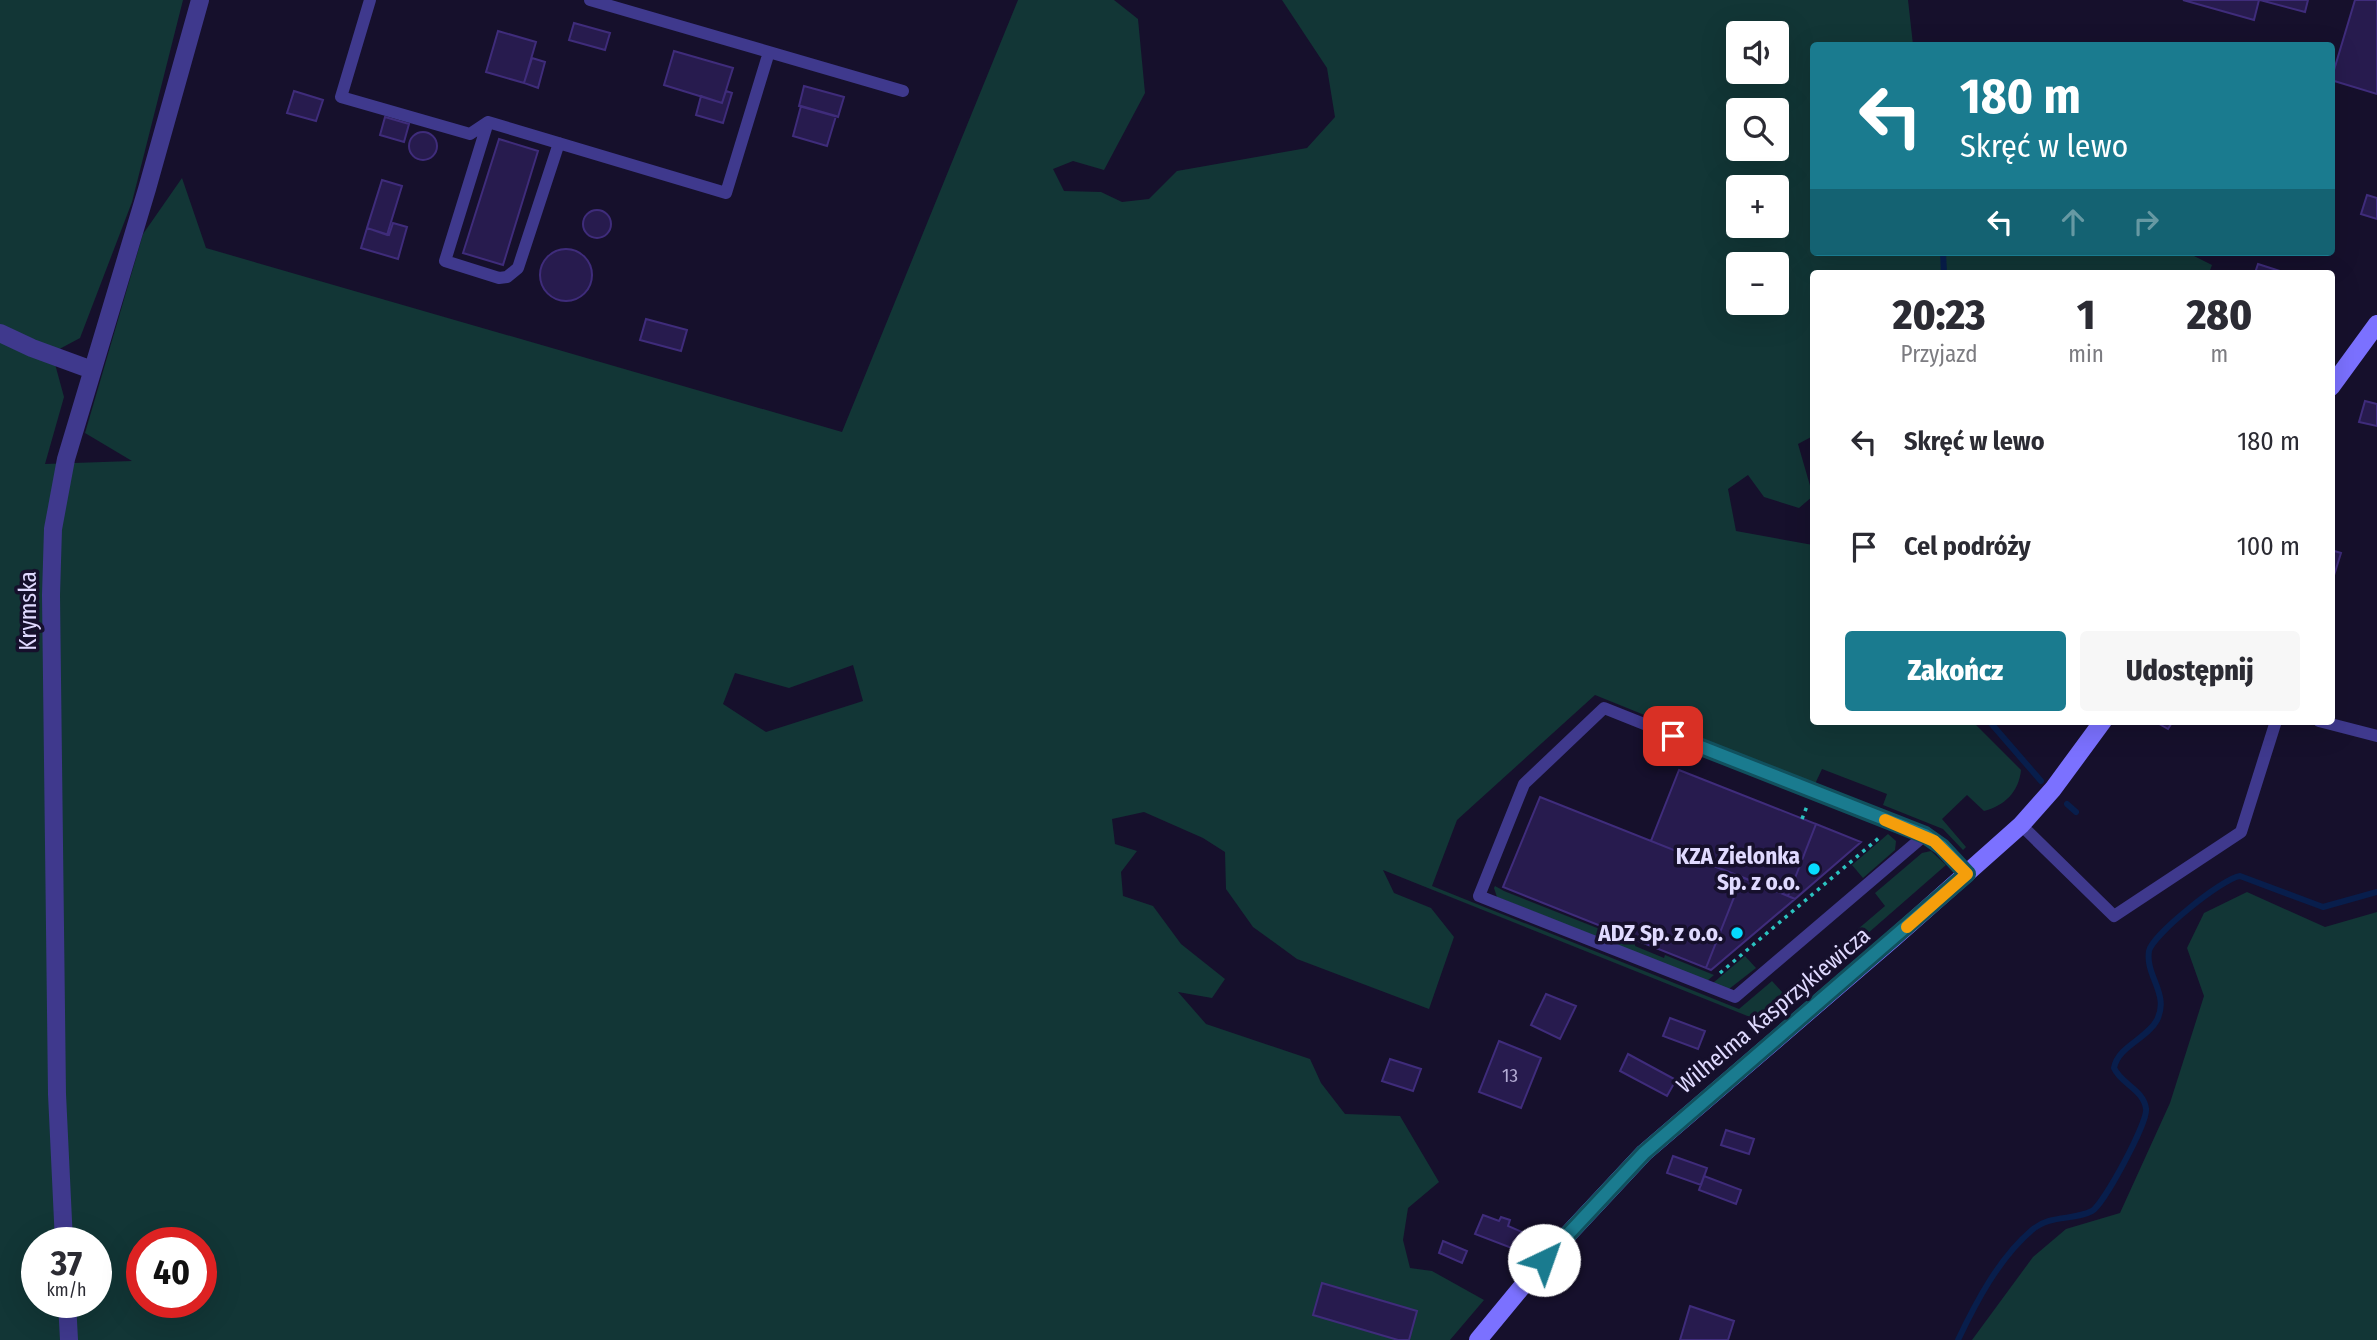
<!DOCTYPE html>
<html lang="pl">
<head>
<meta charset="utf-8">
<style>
	:root { --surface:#fff; --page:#f7f7f7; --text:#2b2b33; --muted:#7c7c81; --accent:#1a7b8f }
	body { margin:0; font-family:"Fira Sans Condensed",sans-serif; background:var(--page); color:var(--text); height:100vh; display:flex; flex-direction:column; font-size:26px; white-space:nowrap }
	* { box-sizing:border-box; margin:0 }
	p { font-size:23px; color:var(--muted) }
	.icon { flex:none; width:38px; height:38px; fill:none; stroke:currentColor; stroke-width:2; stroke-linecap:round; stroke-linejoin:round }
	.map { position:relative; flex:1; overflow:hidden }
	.panel { position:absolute; left:1810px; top:270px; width:525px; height:455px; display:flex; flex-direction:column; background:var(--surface); border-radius:7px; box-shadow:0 7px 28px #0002 }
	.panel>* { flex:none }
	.guide { position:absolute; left:1810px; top:42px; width:525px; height:214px; border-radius:7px; box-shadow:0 7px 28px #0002; background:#1a7b8f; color:#fff; overflow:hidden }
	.controls { position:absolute; left:1726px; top:21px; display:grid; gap:14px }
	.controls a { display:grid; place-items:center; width:63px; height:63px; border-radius:7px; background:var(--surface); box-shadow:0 7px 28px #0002; font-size:35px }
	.speed { position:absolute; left:21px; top:1227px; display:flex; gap:14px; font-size:35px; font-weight:700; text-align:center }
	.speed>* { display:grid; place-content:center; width:91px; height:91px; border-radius:50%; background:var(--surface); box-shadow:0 7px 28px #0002; line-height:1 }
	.speed small { font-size:18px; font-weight:400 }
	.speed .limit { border:10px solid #d22; background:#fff; color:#111 }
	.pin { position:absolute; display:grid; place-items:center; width:60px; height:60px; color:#fff; margin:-30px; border-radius:14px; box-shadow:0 4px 10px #0006 }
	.me { position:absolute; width:77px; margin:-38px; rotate:42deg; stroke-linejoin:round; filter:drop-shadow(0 0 5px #0008) }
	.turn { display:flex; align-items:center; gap:24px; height:147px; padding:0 35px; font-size:32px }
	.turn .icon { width:91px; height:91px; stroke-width:2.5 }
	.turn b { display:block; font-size:49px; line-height:60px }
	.lanes { display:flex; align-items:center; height:66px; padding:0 35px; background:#0003; justify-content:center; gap:35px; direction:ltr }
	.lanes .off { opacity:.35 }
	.eta { display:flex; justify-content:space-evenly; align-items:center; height:119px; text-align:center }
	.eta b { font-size:42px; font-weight:800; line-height:49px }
	.cta { display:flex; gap:14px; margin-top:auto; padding:14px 35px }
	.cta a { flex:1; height:80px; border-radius:7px; background:var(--accent); color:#fff; font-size:28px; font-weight:800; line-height:80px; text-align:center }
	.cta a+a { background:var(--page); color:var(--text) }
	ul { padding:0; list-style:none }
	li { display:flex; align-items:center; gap:21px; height:105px; padding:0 35px }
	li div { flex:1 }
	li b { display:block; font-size:26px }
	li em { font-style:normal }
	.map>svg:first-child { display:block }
</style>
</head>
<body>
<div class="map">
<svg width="2377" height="1340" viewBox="0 0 2377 1340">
	<rect width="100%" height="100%" fill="#16102c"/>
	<path fill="#123636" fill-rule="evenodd" d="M0 0H183L132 202 80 338 52 353 64 397 45 464 132 461 85 433 143 234 182 178 206 248 842 432 1018 0H1114L1138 19 1145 93 1104 170 1073 161 1053 169 1064 191 1101 192 1122 202 1149 199 1177 171 1307 148 1335 117 1327 68 1282 0H1908L1913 45 1813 46V252H2186L2212 265 2209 273H1813V436L1798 444 1813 496 1799 508 1764 497 1748 475 1728 489 1736 531 1813 545V721H1968L1974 723 2021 770C2019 792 2004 806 1984 811L1967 795 1942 819 1966 847 1963 850 1943 829 1883 805 1887 794 1822 769 1815 784 1595 695 1457 820 1432 886 1739 1009 1772 981 1783 993 1885 906 1875 893 1922 853 1931 851 1946 865 1765 1023 1383 870 1394 893 1431 908 1454 937 1429 1009 1297 959 1253 927 1226 889 1225 852 1203 838 1144 812 1112 819 1115 844 1137 851 1121 872 1123 896 1153 906 1181 944 1225 979 1212 998 1178 992 1206 1024 1310 1059 1321 1083 1345 1114 1400 1116 1439 1182 1408 1208 1403 1240 1410 1268 1432 1271 1484 1300 1450 1340H0ZM1738 33H1776V72H1738ZM1738 110H1776V149H1738ZM1738 187H1776V226H1738ZM1738 264H1776V303H1738ZM853 665 863 701 766 732 723 704 735 673 789 688ZM37 1242H96V1302H37ZM142 1242H201V1302H142Z
		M1888 834 1896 841 1895 850 1863 878 1852 865Z
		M1495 886 1504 891 1635 943V946L1664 958 1665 955 1714 975 1707 981 1497 897 1494 888Z
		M2247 892 2325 927 2377 912V1340H1972L2033 1257 2066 1229 2120 1213 2170 1103 2204 996 2187 948 2204 913Z
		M1745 956 1756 968 1729 989 1713 983Z"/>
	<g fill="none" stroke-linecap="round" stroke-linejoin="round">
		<path stroke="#081e4c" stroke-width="6" d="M1943 252 1944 273
			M1989 721 2041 781
			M2067 804 2076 812
			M1958 1340C1976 1302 1999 1258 2032 1230 2051 1214 2073 1221 2092 1211 2104 1204 2148 1122 2146 1109 2144 1090 2121 1084 2114 1068 2118 1046 2147 1039 2157 1020 2170 994 2145 976 2149 951 2152 935 2223 878 2240 876L2323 907 2377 892"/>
	</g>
	<path fill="#271b4e" stroke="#3f2c7b" stroke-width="2" d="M2183 0H2259L2254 20Z
		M2260 0H2308L2305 12Z
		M2355 0H2377V94L2331 80Z
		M574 23 610 33 605 50 569 40Z
		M498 31 536 42 524 83 486 72Z
		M674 51 733 68 722 103 664 85Z
		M532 58 545 62 538 88 524 83Z
		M804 86 844 97 838 117 799 106Z
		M294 91 323 100 316 121 287 113Z
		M726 91 732 93 723 123 696 115 701 96 722 103Z
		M801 106 836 116 827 146 793 136Z
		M385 117 409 124 404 142 380 135Z
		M409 146a14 14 0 1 1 28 0a14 14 0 1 1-28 0Z
		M499 139 538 151 503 265 463 253Z
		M382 180 402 186 387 235 367 228Z
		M2367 195 2377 198V219L2361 214Z
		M583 224a14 14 0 1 1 28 0a14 14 0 1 1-28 0Z
		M393 223 407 227 398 259 361 248 367 228 389 235Z
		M540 275a26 26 0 1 1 52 0a26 26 0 1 1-52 0Z
		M2258 264 2286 273H2255Z
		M646 319 687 330 681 351 640 340Z
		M2365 401 2377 404V426L2359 422Z
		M2331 550 2341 553 2331 585Z
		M2154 721H2173L2168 729Z
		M1679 770 1816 824 1788 896 1651 841Z
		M1540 797 1742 877 1706 968 1503 887Z
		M1816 824 1861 842 1795 899 1788 896Z
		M1742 877 1795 899 1711 970 1706 968Z
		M1546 994 1576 1006 1560 1039 1531 1025Z
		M1670 1018 1705 1031 1698 1049 1663 1036Z
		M1499 1041 1541 1058 1521 1108 1479 1092Z
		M1628 1054 1676 1080 1667 1096 1620 1071Z
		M1390 1059 1421 1069 1413 1091 1382 1081Z
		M1726 1130 1754 1139 1749 1154 1721 1145Z
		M1673 1156 1707 1168 1701 1185 1667 1173Z
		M1704 1176 1741 1190 1736 1204 1699 1190Z
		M1483 1215 1499 1221 1501 1217 1510 1220 1508 1226 1529 1235 1522 1252 1475 1234Z
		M1443 1241 1467 1251 1462 1263 1439 1253Z
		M1322 1283 1417 1311 1409 1340H1398L1313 1315Z
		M1690 1306 1734 1321 1728 1340H1680Z"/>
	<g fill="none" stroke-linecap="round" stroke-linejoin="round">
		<path stroke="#2bc3c0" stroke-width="3.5" stroke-dasharray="3.5 5" stroke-linecap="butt" d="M1802 819 1807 806
			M1720 973 1880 837"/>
		<path stroke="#3f398d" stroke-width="12" d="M370 0 341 97 470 134 488 122 726 193 769 52
			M590 0 903 91
			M488 122 445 261 499 278 507 277 518 268 559 143
			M1604 708 1895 824 1925 835 1735 997 1479 896 1524 784Z
			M2319 721 2377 736
			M2021 825 2114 916 2241 832 2276 721
			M1925 835 1942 847 1967 874"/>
		<path stroke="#3f398d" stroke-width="18" d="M0 333 32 348 92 370
			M64 1242 57 1094 51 595 53 529 66 459 147 189 200 0
			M67 1302 69 1340"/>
		<path stroke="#7b71ff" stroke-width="18" d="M2331 387 2377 324
			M1478 1340 1544 1260 1644 1153 1894 938 2021 825 2053 789 2103 721"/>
	</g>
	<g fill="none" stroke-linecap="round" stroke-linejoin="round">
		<g stroke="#11505d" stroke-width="18">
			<path id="route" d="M1544 1260 1644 1153 1967 874 1942 847 1925 835 1673 736"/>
		</g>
		<use href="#route" stroke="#1a7b8f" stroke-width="12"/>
		<path stroke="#f59e0b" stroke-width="12" d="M1885 820 1934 841 1967 874 1907 927"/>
	</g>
	<g fill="#06dcff" stroke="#16102c" stroke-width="2.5">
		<circle cx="1814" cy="869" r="7"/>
		<circle cx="1737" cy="933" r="7"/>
	</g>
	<g text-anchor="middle" stroke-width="7" stroke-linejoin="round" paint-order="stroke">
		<g font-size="19" fill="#b2aad3">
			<text x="1510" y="1082">13</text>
		</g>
		<g font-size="23" fill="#e0daff" stroke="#16102c">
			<text transform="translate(28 611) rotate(-90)" y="8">Krymska</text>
			<text transform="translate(1773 1010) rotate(-40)" y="8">Wilhelma Kasprzykiewicza</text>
		</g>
		<g font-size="23" font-weight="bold" fill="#e0daff" stroke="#16102c" text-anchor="end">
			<text x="1800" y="864">KZA Zielonka<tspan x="1800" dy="26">Sp. z o.o.</tspan></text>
			<text x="1723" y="941">ADZ Sp. z o.o.</text>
		</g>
	</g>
</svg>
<div class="controls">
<a><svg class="icon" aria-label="sound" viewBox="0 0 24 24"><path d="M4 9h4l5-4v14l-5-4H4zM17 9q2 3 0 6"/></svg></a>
<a><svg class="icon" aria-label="search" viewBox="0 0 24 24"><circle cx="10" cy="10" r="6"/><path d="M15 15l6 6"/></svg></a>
<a>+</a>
<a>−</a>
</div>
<div class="speed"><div>37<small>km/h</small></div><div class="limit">40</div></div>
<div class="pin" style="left:1673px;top:736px;background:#d93025"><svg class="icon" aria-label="arrive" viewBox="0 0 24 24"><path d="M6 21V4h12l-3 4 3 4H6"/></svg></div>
<svg class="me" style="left:1544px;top:1260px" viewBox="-20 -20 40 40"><circle r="19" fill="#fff"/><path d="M0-13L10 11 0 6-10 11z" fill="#1a7b8f"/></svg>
<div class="guide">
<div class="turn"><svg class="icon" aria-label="left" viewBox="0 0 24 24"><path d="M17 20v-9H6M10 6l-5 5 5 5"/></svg><div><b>180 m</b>Skręć w lewo</div></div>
<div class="lanes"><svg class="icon" aria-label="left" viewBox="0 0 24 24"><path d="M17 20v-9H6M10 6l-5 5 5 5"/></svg><svg class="icon off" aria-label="ahead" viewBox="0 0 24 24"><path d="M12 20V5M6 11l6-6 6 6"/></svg><svg class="icon off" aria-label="right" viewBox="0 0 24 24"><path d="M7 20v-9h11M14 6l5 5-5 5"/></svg></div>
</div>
<section class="panel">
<div class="eta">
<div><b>20:23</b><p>Przyjazd</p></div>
<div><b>1</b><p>min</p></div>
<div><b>280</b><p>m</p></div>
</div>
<ul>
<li><svg class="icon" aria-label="left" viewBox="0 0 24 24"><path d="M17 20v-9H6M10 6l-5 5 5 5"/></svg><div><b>Skręć w lewo</b></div><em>180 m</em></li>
<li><svg class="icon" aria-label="arrive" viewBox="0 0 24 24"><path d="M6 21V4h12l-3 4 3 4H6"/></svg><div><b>Cel podróży</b></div><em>100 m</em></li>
</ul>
<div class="cta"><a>Zakończ</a><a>Udostępnij</a></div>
</section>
</div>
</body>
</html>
